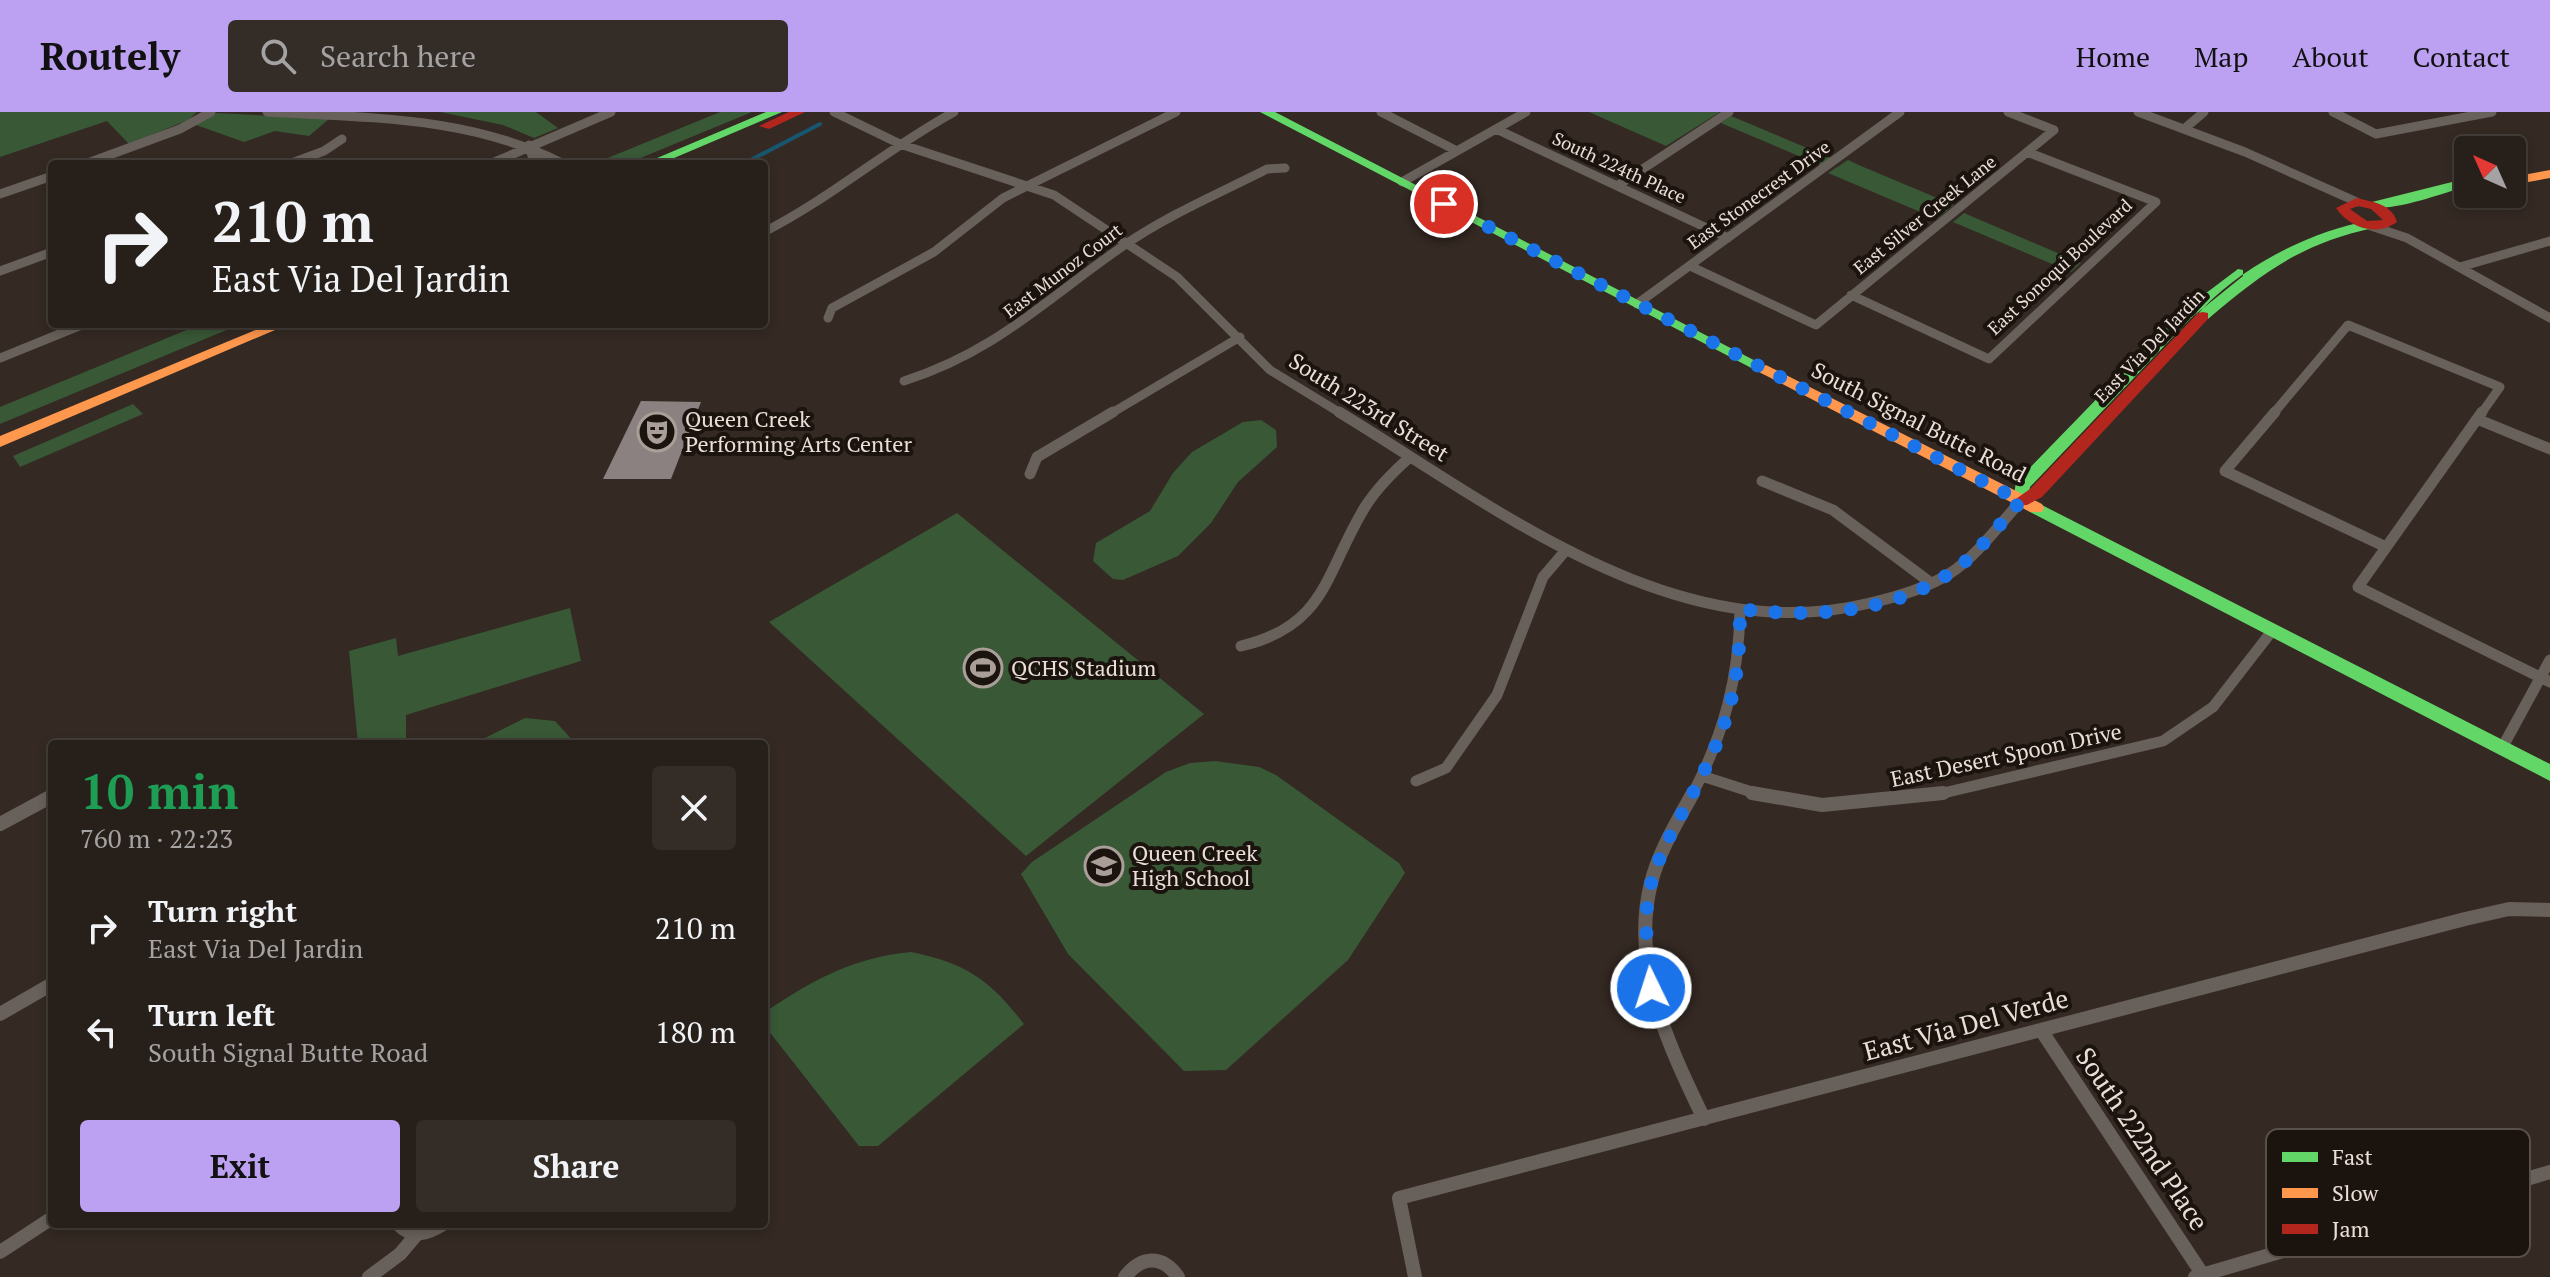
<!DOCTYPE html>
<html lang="en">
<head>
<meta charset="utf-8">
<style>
	:root { --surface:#271f1a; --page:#332c27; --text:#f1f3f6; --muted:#a4a2a2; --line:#433d39; --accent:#bca0f2 }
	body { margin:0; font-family:"PT Serif",serif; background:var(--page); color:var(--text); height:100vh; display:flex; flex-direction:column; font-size:30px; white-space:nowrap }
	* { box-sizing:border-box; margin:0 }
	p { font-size:26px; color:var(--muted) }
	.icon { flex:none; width:44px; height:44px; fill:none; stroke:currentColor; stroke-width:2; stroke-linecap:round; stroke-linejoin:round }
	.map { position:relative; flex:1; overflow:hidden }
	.panel { position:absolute; left:48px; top:628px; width:720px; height:488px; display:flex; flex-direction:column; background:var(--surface); border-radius:8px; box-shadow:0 4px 12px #0003,0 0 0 2px var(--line) }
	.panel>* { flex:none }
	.top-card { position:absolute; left:48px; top:48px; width:720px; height:168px; border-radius:8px; box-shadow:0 4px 12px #0003,0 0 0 2px var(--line); background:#271f1a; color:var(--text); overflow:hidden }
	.needle { width:52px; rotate:315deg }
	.tools { position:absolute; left:2454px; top:24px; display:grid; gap:16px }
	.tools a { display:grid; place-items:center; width:72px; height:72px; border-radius:8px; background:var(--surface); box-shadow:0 4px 12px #0003,0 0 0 2px var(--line); font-size:40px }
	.pin { position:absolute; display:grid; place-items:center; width:68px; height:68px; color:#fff; margin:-34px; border:4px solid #fff; border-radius:50%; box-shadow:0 2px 8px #0007 }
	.me { position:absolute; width:88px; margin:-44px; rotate:356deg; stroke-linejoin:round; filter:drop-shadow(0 0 6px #0008) }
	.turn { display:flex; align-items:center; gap:28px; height:168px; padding:0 32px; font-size:36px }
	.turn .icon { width:104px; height:104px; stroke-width:2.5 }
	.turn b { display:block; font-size:56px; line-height:68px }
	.round { display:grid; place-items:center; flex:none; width:84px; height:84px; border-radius:8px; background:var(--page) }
	.summary { display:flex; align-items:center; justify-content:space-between; height:136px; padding:0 32px }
	h1 { font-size:48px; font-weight:700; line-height:60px; color:#1e9e55 }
	.primary-button { display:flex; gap:16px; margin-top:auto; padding:16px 32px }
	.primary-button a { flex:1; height:92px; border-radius:8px; background:var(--accent); color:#111; font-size:32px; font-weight:700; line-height:92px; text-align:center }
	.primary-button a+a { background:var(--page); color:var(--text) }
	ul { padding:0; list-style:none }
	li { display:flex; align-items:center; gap:24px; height:104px; padding:0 32px }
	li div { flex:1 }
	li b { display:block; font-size:30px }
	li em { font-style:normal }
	header { display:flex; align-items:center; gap:48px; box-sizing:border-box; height:112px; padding:0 40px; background:var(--accent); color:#111 }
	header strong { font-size:38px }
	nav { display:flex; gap:44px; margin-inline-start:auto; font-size:28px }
	.search { width:560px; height:72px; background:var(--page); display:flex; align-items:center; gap:20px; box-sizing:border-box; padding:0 28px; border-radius:8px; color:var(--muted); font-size:30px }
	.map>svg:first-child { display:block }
</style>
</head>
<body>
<header>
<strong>Routely</strong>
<div class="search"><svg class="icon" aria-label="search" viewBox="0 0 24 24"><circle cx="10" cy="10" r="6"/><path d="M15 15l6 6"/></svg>Search here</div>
<nav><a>Home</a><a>Map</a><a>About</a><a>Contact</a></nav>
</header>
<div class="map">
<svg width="2550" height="1165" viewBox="0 0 2550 1165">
	<rect width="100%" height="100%" fill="#342923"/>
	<path fill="#385836" d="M0 0H197L188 8 129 32 107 9 0 45Z
		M440 0H536L558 16 534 26 503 13Z
		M720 0H752L626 52H593Z
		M1589 0H1720L1666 34Z
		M216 1 329 7 309 24 275 19 244 30 196 13Z
		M1731 4 1831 46 1820 53 1721 11Z
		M1848 48 1861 54 1954 93 1937 107 1828 61Z
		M1964 101 2081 151 2071 160 1953 110Z
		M201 212H241L0 312V295Z
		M133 292 143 302 20 355 13 344Z
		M1261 308 1276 318 1277 335 1238 370 1211 411 1178 444 1123 468 1113 467 1093 449 1096 431 1150 399 1173 361 1192 340 1243 310Z
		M957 401 1204 602 1026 744 769 510Z
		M570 496 581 549 406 603V632H358L349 539 396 526 398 544Z
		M525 606 555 609 576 632H473Z
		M1215 649 1259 655 1276 663 1399 751 1405 761 1348 848 1226 958 1184 959 1068 842 1021 762 1032 750 1166 660 1190 651Z
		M911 840C966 851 990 868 1024 912L878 1034H859L764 913V901C810 869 854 845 911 840Z"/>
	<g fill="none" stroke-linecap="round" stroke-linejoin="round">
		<path stroke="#18566f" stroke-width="4" d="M743 52 820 12"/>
	</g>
	<path fill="#8b8181" d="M641 289 701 290 671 367H603Z"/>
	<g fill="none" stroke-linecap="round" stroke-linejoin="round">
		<path stroke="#68605a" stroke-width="9" d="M267 0C370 6 470 4 564 52
			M834 0 900 32 1054 83 1177 165 1270 258 1342 302
			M1381 0 1457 39
			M2138 0 2245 40 2357 90
			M2333 0 2376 22 2492 0
			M1496 17 1728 126
			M2184 17 2204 0
			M529 33 532 44 542 52
			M85 52 180 17 211 0
			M289 52 324 39 342 27
			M490 52 611 0
			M1402 70 1526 0
			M1617 74 1729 0
			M0 82 52 64
			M2371 114 2407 126 2550 206
			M764 120C831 86 888 36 954 0
			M1690 154 1816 213 2054 18 2008 0
			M2460 155 2550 129
			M0 159 52 140
			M1851 183 1989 247 2156 90 2027 40
			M1637 192 1900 0
			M828 206 832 196 934 140 1003 86 1176 0
			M0 246 84 212
			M904 269C998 239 1048 185 1126 132 1170 102 1220 81 1267 57L1285 56
			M1110 302 1240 225
			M2273 302 2348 213 2500 275 2481 302"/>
		<path stroke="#68605a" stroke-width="11" d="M1339 300C1496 395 1674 539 1870 491 1897 485 1925 477 1949 462 1978 443 1998 414 2021 389
			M2275 300 2225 359 2386 435
			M2482 300 2358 475 2550 570
			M2477 307 2550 337
			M1030 362 1037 345 1113 300
			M1762 369 1833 398 1931 471
			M1241 534C1327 514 1325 460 1365 395 1377 376 1393 360 1410 345
			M154 632H168
			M2502 636 2550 548
			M1702 664 1761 683
			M1416 669 1446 656 1497 583 1543 465 1566 438
			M1692 683C1724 622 1739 566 1740 497
			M1935 683 2163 629 2213 595 2272 519"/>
		<path stroke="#68605a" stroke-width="14" d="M1693 681C1677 710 1659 739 1651 771 1630 854 1669 934 1704 1007
			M1752 681 1822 693 1943 681
			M0 712 52 684
			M0 902 52 872
			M2041 918 2203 1163
			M398 1112C412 1127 427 1122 443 1112
			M0 1140 52 1106
			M369 1165 400 1142 417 1122
			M1125 1165C1141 1144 1162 1142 1178 1165
			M1415 1165 1399 1086 2465 807 2509 797 2550 798
			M2195 1165 2550 1060"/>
		<path fill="#63d668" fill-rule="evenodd" d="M766 0H782L660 52H643Z
			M1260 0H1275L1773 258 1766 263 1761 261Z
			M2468 66V74C2445 80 2382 105 2364 92Z
			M2368 109 2373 110V116C2301 132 2263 160 2208 207H2198L2196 204C2237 157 2307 120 2368 109Z
			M2238 157 2243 158V164L2191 206 2030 375 2027 393H2015L2013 389 2016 370 2181 200Z
			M2036 390 2550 652V669L2030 400 2028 396Z"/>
		<path fill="#ff974d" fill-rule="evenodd" d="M2550 58V66L2512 73V65Z
			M270 212H289L0 335V324Z
			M1766 253 2042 392 2044 396 2042 400H2030L1761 261 1759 258Z"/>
		<path fill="#b3261e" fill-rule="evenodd" d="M789 0H805L769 17 759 14Z
			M2357 86C2373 90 2392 92 2397 110 2376 125 2350 116 2336 96ZM2358 94 2371 97 2383 108 2367 109 2350 97Z
			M2203 200 2208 201V207L2042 385 2027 393H2015L2013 389 2030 377 2198 201Z"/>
	</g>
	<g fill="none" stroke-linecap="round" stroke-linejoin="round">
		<path stroke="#1a73e8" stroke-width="14" stroke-dasharray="0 25.2" d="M1444 92 2021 389C1999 412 1979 441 1953 459 1892 502 1810 506 1740 497 1740 566 1732 605 1700 667 1683 702 1661 734 1651 772 1642 805 1648 843 1651 876"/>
	</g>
	<defs>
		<g id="theatre-ring" transform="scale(2)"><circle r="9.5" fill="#1b130e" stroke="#aa9f98" stroke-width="1.5"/><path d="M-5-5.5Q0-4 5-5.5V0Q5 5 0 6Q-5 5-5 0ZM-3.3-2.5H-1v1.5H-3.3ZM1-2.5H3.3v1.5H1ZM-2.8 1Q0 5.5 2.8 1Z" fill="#aa9f98"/></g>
		<g id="stadium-ring" transform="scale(2)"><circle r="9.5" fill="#1b130e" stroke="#aa9f98" stroke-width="1.5"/><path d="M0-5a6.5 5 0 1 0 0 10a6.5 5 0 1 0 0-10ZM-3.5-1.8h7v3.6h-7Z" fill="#aa9f98"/></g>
		<g id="school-ring" transform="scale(2)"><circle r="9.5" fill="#1b130e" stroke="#aa9f98" stroke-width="1.5"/><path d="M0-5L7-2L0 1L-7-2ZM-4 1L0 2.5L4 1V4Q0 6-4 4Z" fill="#aa9f98"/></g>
	</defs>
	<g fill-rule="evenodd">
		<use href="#theatre-ring" x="657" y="320"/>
		<use href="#stadium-ring" x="983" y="556"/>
		<use href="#school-ring" x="1104" y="754"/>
	</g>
	<g text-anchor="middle" stroke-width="8" stroke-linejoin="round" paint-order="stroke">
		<g font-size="18" fill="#eaded7" stroke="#1b130e">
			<text transform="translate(1619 56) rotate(25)" y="6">South 224th Place</text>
			<text transform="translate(1759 83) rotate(-36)" y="6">East Stonecrest Drive</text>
			<text transform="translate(1925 103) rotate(-39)" y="6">East Silver Creek Lane</text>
			<text transform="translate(2060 155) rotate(-43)" y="6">East Sonoqui Boulevard</text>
			<text transform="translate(1063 159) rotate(-37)" y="6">East Munoz Court</text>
			<text transform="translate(2150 234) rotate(-46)" y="6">East Via Del Jardin</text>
		</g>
		<g font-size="22" fill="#eaded7" stroke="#1b130e">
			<text transform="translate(1369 295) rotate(32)" y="8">South 223rd Street</text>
			<text transform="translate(1919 310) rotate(27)" y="8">South Signal Butte Road</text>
			<text transform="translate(2006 643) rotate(-12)" y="8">East Desert Spoon Drive</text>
		</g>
		<g font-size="22" fill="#eaded7" stroke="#1b130e" text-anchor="start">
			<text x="685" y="315">Queen Creek<tspan x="685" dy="25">Performing Arts Center</tspan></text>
			<text x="1011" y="564">QCHS Stadium</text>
			<text x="1132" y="749">Queen Creek<tspan x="1132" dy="25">High School</tspan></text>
		</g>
		<g font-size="26" fill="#eaded7" stroke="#1b130e">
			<text transform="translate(1966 913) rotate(-15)" y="9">East Via Del Verde</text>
			<text transform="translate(2142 1027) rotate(56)" y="9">South 222nd Place</text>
		</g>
	</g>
	<rect x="2266" y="1017" width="264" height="128" rx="12" fill="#1b130e" stroke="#59504a" stroke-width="2"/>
	<rect x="2282" y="1040" width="36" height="10" fill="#63d668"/>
	<rect x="2282" y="1076" width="36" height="10" fill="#ff974d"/>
	<rect x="2282" y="1112" width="36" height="10" fill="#b3261e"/>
	<g font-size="22" fill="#eaded7">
		<text x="2332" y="1053">Fast</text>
		<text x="2332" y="1089">Slow</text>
		<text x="2332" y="1125">Jam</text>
	</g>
</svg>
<div class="tools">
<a><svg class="needle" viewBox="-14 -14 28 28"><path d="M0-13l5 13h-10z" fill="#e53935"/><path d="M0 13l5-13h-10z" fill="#a4a2a2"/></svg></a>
</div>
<div class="pin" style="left:1444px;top:92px;background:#d93025"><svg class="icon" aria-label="arrive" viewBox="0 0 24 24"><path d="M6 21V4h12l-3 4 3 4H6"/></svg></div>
<svg class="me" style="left:1651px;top:876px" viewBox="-20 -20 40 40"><circle r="17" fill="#1a73e8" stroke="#fff" stroke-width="3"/><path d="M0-11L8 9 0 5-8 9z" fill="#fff"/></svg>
<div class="top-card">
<div class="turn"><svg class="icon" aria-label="right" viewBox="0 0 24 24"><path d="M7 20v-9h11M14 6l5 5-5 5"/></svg><div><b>210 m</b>East Via Del Jardin</div></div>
</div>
<section class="panel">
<div class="summary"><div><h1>10 min</h1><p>760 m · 22:23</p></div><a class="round"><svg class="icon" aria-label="close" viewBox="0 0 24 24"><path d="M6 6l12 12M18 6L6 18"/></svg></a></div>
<ul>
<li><svg class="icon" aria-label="right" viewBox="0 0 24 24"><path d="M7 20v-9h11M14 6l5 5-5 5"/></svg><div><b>Turn right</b><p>East Via Del Jardin</p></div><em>210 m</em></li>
<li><svg class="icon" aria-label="left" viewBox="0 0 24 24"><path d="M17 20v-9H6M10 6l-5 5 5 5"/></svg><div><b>Turn left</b><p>South Signal Butte Road</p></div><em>180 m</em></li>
</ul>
<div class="primary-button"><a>Exit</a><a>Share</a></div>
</section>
</div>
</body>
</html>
